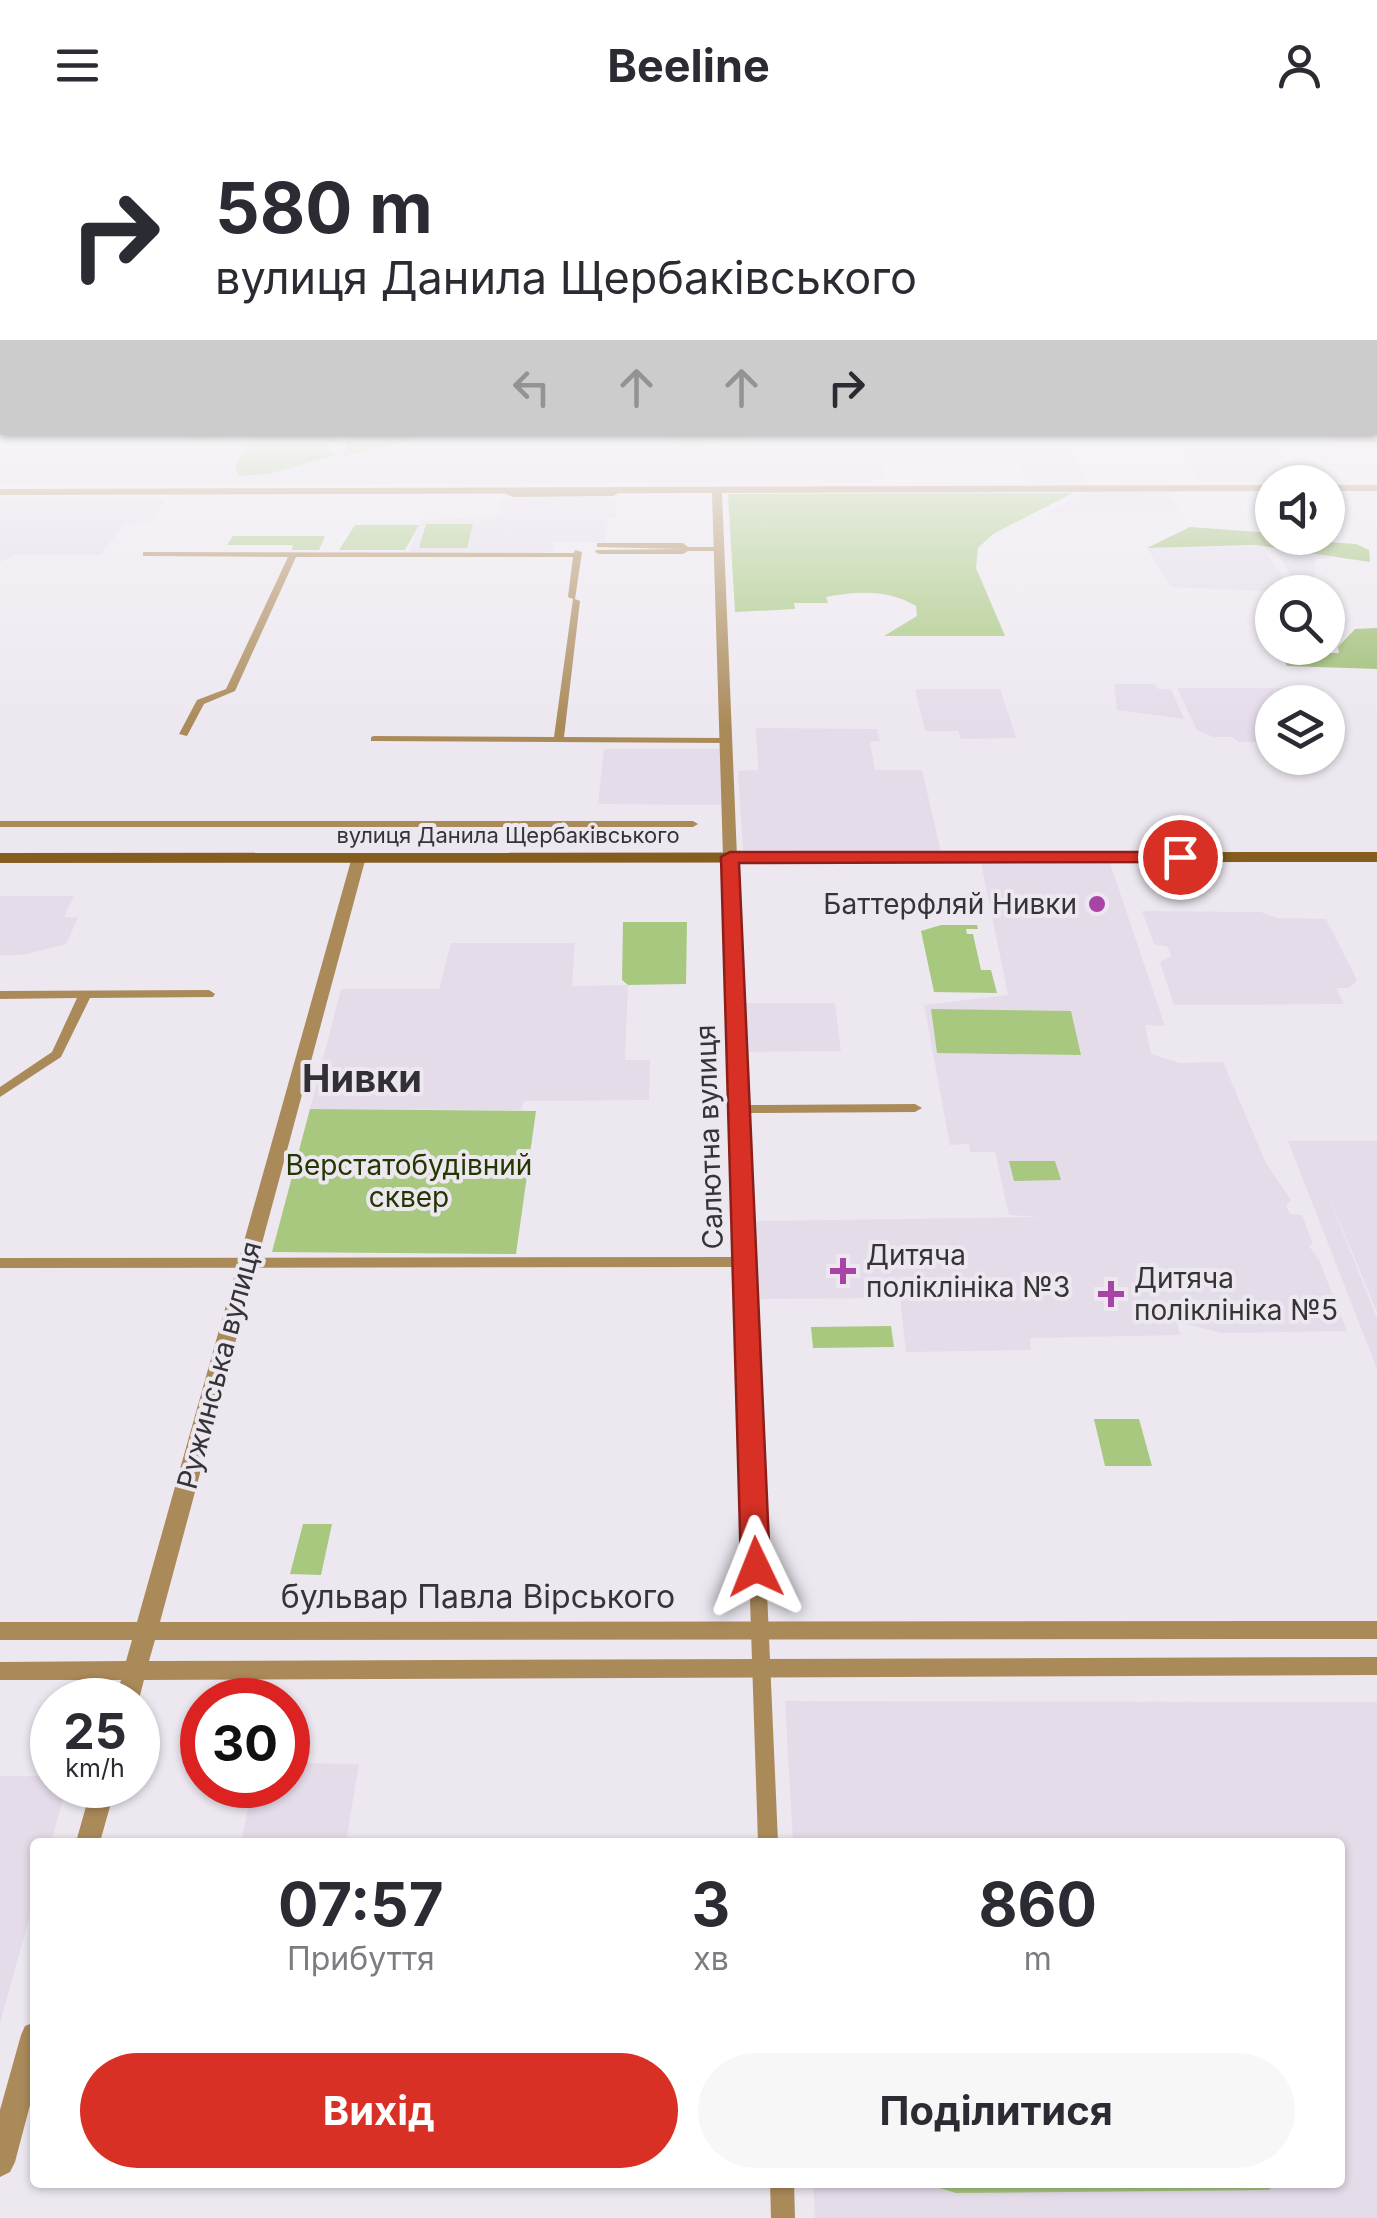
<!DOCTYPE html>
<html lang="uk">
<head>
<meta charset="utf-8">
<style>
	:root { --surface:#fff; --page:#f7f7f7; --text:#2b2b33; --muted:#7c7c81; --accent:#d93025 }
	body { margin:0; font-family:Inter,sans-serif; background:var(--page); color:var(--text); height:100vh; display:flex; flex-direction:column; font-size:38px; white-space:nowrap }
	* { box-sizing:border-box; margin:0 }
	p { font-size:32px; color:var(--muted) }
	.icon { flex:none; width:55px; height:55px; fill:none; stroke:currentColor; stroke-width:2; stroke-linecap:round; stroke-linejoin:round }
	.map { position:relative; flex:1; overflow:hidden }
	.sheet { position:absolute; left:30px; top:1708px; width:1315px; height:350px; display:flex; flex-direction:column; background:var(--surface); border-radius:10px; box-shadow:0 2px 8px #0004 }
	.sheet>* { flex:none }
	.top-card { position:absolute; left:0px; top:0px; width:1378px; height:305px; box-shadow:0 2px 8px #0004; background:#fff; color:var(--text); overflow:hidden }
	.controls { position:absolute; left:1255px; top:335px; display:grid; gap:20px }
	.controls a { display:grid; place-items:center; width:90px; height:90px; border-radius:50%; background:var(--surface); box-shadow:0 2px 8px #0004; font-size:50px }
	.speed { position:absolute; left:30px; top:1548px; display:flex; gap:20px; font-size:50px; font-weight:700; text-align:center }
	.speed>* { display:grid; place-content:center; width:130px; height:130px; border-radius:50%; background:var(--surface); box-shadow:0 2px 8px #0004; line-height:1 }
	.speed small { font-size:25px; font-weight:400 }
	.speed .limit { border:15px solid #d22; background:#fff; color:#111 }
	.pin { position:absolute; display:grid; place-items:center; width:85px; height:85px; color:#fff; margin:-42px; border:5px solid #fff; border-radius:50%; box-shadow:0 2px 10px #0007 }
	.me { position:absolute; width:110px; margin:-55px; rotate:358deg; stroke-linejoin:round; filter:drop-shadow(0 0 8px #0008) }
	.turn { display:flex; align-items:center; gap:35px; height:210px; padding:0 50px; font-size:45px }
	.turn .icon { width:130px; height:130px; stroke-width:2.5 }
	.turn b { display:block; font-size:70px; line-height:85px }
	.lanes { display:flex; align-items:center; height:95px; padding:0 50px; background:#0003; justify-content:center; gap:50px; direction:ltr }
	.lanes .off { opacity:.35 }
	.eta { display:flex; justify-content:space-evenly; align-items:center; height:170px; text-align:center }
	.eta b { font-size:60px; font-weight:700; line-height:70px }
	.button { display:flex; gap:20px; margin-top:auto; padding:20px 50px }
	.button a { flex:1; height:115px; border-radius:60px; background:var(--accent); color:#fff; font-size:40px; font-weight:700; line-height:115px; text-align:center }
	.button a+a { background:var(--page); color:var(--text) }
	header { display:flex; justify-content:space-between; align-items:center; height:130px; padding:0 50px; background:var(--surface); font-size:45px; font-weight:700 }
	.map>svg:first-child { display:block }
</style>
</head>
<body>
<header><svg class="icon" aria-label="menu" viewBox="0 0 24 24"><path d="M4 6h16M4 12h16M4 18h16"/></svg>Beeline<svg class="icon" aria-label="person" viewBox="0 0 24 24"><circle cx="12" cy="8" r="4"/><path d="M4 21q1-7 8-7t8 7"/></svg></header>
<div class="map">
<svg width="1377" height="2088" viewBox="0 0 1377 2088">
	<rect width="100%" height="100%" fill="#ede8f0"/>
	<path fill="#e5dcea" d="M0 303H1204L1209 309H1230L1257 303H1310L1332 311H1377V320H1276L1302 352H1200L1178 319H1070L1086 352H1027L1015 327H881L886 349 864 352 0 355Z
		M1083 362H1166L1180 383H1048Z
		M617 367 616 388H608L605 412H554L552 422H409L421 390 498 386 502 368Z
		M0 370H166L152 391 124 394 101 425H16L0 432Z
		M1262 416 1293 462 1171 457 1147 418Z
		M1273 416 1330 424 1331 429H1316L1312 462H1301Z
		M1114 554H1155L1158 559H1171L1184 589 1117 580Z
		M1177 558H1299L1308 572H1272V612H1238L1232 607H1213L1197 600Z
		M915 559H1000L1016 608 961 609 958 601H925Z
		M756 598 877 599 880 611 870 612 875 640H922L941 722 743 720 738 641 758 640Z
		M604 619H720L721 675 598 674Z
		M981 733H1110L1165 896 1145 895 1151 924 1180 933 1223 932 1266 1033 1291 1070 1286 1075 1290 1084 1302 1085 1313 1114 1309 1116 1319 1130 1347 1201 1222 1203 1177 1192 1180 1205 1030 1208 1031 1220 906 1222 900 1168 758 1169 754 1091 1040 1087 1009 1085 995 1022H970L969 1014 950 1015 924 875 1008 865Z
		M0 766H74L64 787 78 788 66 814 22 825H0Z
		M1142 781 1261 782 1277 788 1326 789 1357 850 1349 858H1336L1344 874 1174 875 1160 832 1171 826 1168 817 1154 814Z
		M451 813H575L572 856 628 855 625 930H650L649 970 524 971 521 980 310 979 341 859H439Z
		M745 873H835L841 921 747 922Z
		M1288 1011H1377V1182L1322 1050 1377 1188V1239Z
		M785 1571 1377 1572V2088H815L813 2053 1340 2052V1712H793Z
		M288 1633 359 1634 346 1712H241L253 1655H288Z
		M0 1646H52V1655H67L51 1712H35V1768L0 1893Z"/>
	<path fill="#a8c880" d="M653 303H788L686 318Z
		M1073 363 993 404 978 418 976 438 1005 506H884L917 486 916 476C888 459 857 461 826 467L828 473H794L795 479 735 482 728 364Z
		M426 394H473L467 418H419Z
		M355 395H419L405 420H339Z
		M233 406H325L319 420H292L293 415H227Z
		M623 792H687L686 854 628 855 622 850Z
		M941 795H977L978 799H966L967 804H973L981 840H991L997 863 934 862 921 801Z
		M931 879 1071 881 1081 925 937 923Z
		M310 979 536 981 516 1124 272 1122Z
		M1055 1031 1061 1050 1014 1051 1009 1031Z
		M891 1196 894 1217 813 1218 811 1197Z
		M1094 1289H1139L1152 1336H1105Z
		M303 1394H332L321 1445 290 1444Z
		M923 2053 1280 2052V2053L1268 2060 956 2063Z"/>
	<path fill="#9cbd70" d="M185 303H327L337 307 338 312H328L326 319 336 325 269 344 239 346 235 337 253 306C230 304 206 317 182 307Z
		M347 303H443L344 326Z
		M1190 397 1272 403V408L1356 414 1369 420 1370 432 1255 415 1147 418Z
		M1377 498V539L1287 536 1280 523H1339L1338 517 1355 499Z"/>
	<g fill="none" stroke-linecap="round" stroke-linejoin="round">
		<path fill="#ab8a5a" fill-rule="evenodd" d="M1315 303H1324L1338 307 1377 308V312L1337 311Z
			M620 358 624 360 613 366 513 367 500 361 504 359 514 363 611 362Z
			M600 413H683L688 417H719L723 419 719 421H688L683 424H599L595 422 596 420 682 419 597 417V413Z
			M575 420 582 422 575 469 580 471 564 607 726 608 729 609V613L371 611V607L374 606 554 607 573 469 568 467 573 427H296L235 561 204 574 187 606 179 604 197 570 226 559 288 427 146 426H143V422L574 423Z
			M0 691H693L698 694 693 697H0Z
			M730 724 735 727 746 975 915 974 922 978 915 982 746 983 778 1712H758L739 1137 0 1138V1128L738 1127 731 979 725 727Z
			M209 860 215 864 213 867 90 868 61 927 0 967V957L52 922 77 868 0 869V861Z
			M770 2052H794L795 2088H771Z"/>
		<path fill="#ab8a5a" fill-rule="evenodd" d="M1272 355V361L722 363 737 727 730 731 723 727 712 363 0 365V359Z
			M1328 355H1377V361H1328Z
			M359 723 366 727 160 1492 1377 1491V1509L155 1510 149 1531 1377 1527V1545L144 1550 138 1573V1570H115L121 1550H0V1532L126 1531 132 1510H0V1492H137L352 727Z
			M92 1655H116L100 1712H76Z
			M35 1892V1956L15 2032 10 2042 0 2047V1980L21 1905 25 1896Z"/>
		<path fill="#845d1f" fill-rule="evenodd" d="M1377 722V732L0 733V723Z"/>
	</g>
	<linearGradient id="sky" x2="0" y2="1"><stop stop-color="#52add2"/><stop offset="0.51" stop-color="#f7f5f8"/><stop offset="1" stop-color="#f7f5f8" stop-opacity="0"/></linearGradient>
	<rect width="1377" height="595" fill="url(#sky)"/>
	<path fill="#d93025" stroke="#8d1f18" stroke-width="2.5" d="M730 722H1180L1188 727 1180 732 739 733 770 1437 766 1444 756 1448 746 1444 741 1437 721 727Z"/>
	<g fill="#aa43a6" stroke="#ede8f0" stroke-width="4">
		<circle cx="1097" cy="774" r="10"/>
		<path d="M838 1126h10v10h10v10h-10v10h-10v-10h-10v-10h10z"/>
		<path d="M1106 1149h10v10h10v10h-10v10h-10v-10h-10v-10h10z"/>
	</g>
	<g text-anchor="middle" stroke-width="8" stroke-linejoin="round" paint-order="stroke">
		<g font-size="22" fill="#363437" stroke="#ede8f0">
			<text x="508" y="713">вулиця Данила Щербаківського</text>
		</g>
		<g font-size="28" fill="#363437" stroke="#ede8f0" text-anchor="start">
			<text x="1077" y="784" text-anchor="end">Баттерфляй Нивки</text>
			<text x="866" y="1135">Дитяча<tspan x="866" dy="32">поліклініка №3</tspan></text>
			<text x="1134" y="1158">Дитяча<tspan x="1134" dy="32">поліклініка №5</tspan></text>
		</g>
		<g font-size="28" fill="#363437" stroke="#ede8f0">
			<text transform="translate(709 1007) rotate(-92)" y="10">Салютна вулиця</text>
			<text transform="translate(219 1235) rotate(-75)" y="10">Ружинська вулиця</text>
		</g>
		<g font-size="28" fill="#243700" stroke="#ede8f0">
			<text x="409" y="1045">Верстатобудівний<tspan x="409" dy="32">сквер</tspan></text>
		</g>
		<g font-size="32" fill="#363437" stroke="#ede8f0">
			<text x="478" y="1478">бульвар Павла Вірського</text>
		</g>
		<g font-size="38" font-weight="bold" fill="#332f36" stroke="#ede8f0">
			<text x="362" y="962">Нивки</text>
		</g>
	</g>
</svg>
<div class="controls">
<a><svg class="icon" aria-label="sound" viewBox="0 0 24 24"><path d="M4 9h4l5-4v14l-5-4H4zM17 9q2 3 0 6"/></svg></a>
<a><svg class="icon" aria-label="search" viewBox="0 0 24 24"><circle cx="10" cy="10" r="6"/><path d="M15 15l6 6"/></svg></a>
<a><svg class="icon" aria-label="layers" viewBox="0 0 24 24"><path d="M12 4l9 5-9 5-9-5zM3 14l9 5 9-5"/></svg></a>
</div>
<div class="speed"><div>25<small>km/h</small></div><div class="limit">30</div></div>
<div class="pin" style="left:1180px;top:727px;background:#d93025"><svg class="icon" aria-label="arrive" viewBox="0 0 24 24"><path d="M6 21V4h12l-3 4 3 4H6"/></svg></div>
<svg class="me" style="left:756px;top:1437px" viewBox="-20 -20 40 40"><path d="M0-17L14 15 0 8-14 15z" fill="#d93025" stroke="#fff" stroke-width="4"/></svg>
<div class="top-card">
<div class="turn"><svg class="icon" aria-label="right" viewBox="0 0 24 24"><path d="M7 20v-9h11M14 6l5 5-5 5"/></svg><div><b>580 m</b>вулиця Данила Щербаківського</div></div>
<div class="lanes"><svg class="icon off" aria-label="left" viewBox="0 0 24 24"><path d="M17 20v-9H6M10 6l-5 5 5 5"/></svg><svg class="icon off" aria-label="ahead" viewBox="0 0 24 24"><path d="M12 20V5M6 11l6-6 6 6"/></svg><svg class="icon off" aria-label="ahead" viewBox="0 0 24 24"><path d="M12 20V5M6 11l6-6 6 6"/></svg><svg class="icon" aria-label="right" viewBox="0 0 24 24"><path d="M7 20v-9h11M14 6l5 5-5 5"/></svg></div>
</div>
<section class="sheet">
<div class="eta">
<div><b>07:57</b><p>Прибуття</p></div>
<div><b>3</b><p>хв</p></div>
<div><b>860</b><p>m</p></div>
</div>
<div class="button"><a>Вихід</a><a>Поділитися</a></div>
</section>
</div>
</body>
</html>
